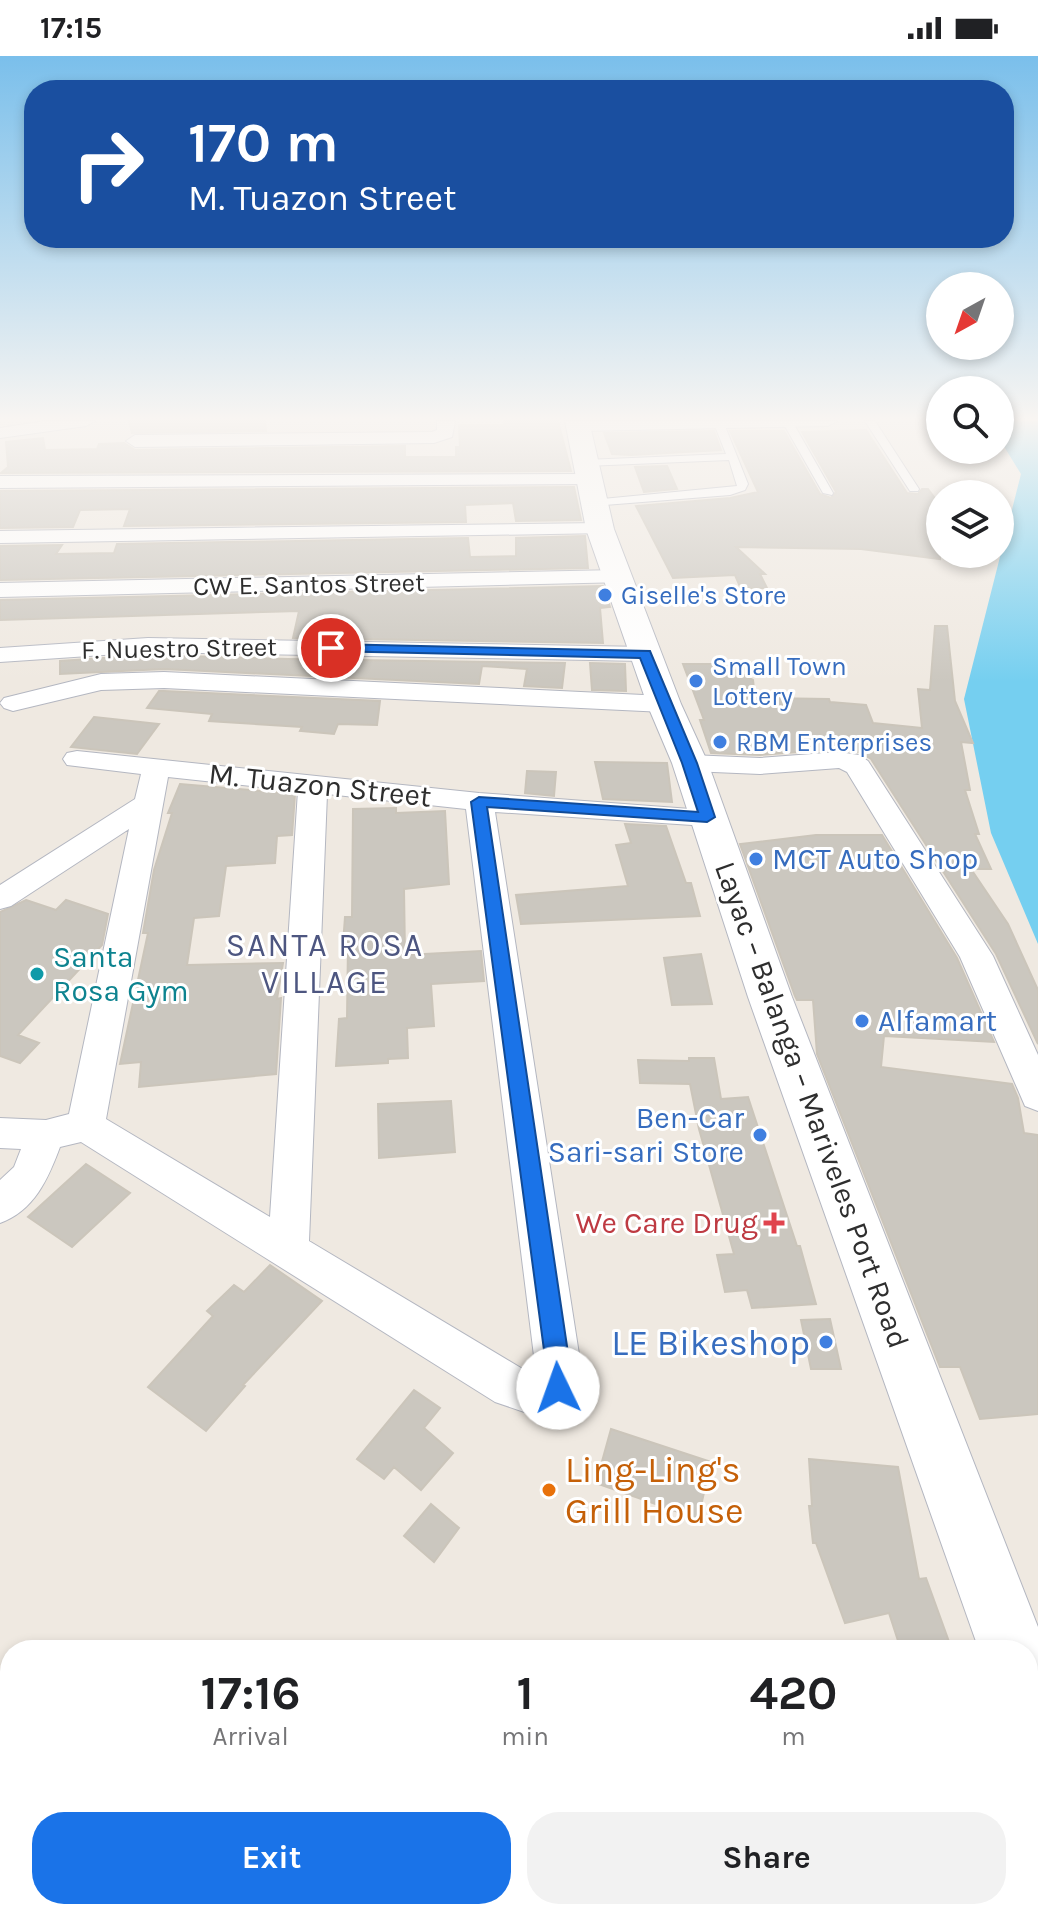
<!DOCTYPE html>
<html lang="en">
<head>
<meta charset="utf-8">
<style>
	:root { --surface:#fff; --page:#f2f2f2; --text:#202124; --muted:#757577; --accent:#1a73e8 }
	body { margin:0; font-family:Karla,sans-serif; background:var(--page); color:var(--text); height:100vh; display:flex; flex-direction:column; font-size:30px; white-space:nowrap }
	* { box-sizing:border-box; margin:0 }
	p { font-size:26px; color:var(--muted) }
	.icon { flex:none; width:44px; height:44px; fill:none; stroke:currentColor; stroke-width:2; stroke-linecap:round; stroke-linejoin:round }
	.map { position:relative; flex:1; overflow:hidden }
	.panel { position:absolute; left:0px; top:1584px; width:1038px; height:280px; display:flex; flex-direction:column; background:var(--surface); border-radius:32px 32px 0 0; box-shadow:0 4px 12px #0003 }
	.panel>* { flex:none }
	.hud { position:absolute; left:24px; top:24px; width:990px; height:168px; border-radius:32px; box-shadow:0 4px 12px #0003; background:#1a4fa0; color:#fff; overflow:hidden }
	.needle { width:52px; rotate:220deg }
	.controls { position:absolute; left:926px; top:216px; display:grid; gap:16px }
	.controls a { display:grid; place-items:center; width:88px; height:88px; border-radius:50%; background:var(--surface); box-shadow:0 4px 12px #0003; font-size:40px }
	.pin { position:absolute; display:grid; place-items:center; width:68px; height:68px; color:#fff; margin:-34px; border:4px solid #fff; border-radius:50%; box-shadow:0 2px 8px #0007 }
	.me { position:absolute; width:88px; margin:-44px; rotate:357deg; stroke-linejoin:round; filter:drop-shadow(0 0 6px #0008) }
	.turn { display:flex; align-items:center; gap:28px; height:168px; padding:0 32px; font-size:36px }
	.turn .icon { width:104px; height:104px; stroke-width:2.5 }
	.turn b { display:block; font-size:56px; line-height:68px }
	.eta { display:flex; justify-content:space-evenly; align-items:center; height:136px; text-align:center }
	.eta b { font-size:48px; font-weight:700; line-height:56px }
	.primary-button { display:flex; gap:16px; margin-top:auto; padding:16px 32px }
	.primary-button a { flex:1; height:92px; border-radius:32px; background:var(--accent); color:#fff; font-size:32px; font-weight:700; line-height:92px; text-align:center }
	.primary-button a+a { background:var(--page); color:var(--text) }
	.status { display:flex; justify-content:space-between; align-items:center; height:56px; padding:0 40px; background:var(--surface); direction:ltr }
	.status svg { height:22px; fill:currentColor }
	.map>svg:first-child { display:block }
</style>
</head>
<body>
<div class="status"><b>17:15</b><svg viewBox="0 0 49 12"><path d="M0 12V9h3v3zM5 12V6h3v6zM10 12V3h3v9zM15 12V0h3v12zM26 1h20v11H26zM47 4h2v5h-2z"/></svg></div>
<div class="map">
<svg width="1038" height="1864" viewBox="0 0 1038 1864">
	<rect width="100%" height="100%" fill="#efe9e1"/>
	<path fill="#75cff0" d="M1000 365H1038V888L991 777 964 643 1021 418 1000 384Z"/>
	<path fill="#cbc7bf" stroke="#cbc5ba" stroke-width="2" d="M129 365H265L266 375 132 377Z
		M504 365H558L571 415 1 417 8 411 6 386 43 382 45 394 97 393 99 388 124 387 135 394 405 390V401H456V391H460L459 369H505Z
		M866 374 907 437 918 438 922 433H928L940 449V503L861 493 736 491 765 518H760L767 532 741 533 735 519 673 522 636 450 730 442 758 436 730 375H784L820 438 831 442 836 436 802 376Z
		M714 375 721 394 631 399 612 398 604 377Z
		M667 410 677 433 644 436 635 411Z
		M574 431 581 464 516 465 513 447 465 449 466 466 124 470 130 453 80 454 73 471 0 472V435Z
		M585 480 588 512 0 524V490L62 489 56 498 114 497 117 488 468 482 470 501 516 500V482Z
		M603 530 610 551 600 552 603 587 293 582 299 555 0 564V544Z
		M935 570H947L955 645 973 687 961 686 970 734H965L979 778H975L991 813H971L1008 868 1038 934V988L996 898 871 703 859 696 839 693 760 699 711 697 700 664H704L683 608H723L753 624 755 642 829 643 830 646 866 649 873 667 922 672 918 633 930 634Z
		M148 599 288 603 565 607 562 632 524 630 527 613 482 610 479 628 164 613 60 618V605Z
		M590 607 625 608 626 635 592 634Z
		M159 635H164L380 645 377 669 338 668 334 678 300 675 302 671 209 665 212 658 147 652Z
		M94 661 131 665 159 668 137 698 71 691Z
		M595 706 667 707 672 746 603 743Z
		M527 715 556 716 554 740 525 737Z
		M180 728 295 738 292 779 277 780 275 807 226 810 219 860 194 862 187 909 283 907 277 943 281 942 276 1018 139 1031 141 1006 120 1008 148 877H143L154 814 172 757H168Z
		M396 752V757L445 755 449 828 404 833 405 899 481 895 484 925 431 928 434 970 407 972 408 1002 388 1003V1007L336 1010 339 963 347 962 348 888H343L345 861H352L353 753Z
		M625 768 666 770 686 827H691L700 860 521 868 516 839 628 830 616 789 631 787Z
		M816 779H882L957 902 994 986 884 980 881 1011 1012 1028 1018 1042 1024 1077 1038 1079V1358L980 1363 960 1311H940L817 998 813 944H797L795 940 740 788Z
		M26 844 56 854 66 844 108 858 102 889 18 979 39 987 20 1007 0 1000V856Z
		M701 898 712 948 672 949 664 902Z
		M689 1002H714L721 1043 748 1041 797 1190H800L816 1248 752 1252 747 1234 725 1236 717 1199 734 1198 699 1073 690 1028 640 1027 638 1004 689 1005Z
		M451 1045 455 1096 379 1102 378 1048Z
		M86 1108 130 1137 72 1191 28 1161Z
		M270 1209 322 1245 243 1329 245 1330 206 1375 148 1331 213 1260 207 1255 234 1229 244 1236Z
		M830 1263 841 1313H811L801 1264Z
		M414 1334 440 1352 424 1372 453 1397 421 1434 394 1411 384 1423 357 1403Z
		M611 1373 711 1406 698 1463 596 1427Z
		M809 1403 898 1411 919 1523 926 1522 952 1594H901L889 1557 845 1567 816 1487H813L809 1450H812Z
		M431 1448 459 1472 434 1506 404 1480Z"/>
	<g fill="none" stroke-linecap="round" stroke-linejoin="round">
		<g stroke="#b4b7c1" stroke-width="2">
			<path id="lane" d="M713 365H723L748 428 745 434 730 439 592 450 587 447 592 444 737 430 729 404 585 410 580 407 585 404 726 398Z
				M782 365H792L833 437 832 439 823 437Z
				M865 365H875L919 433 918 435H910Z"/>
		</g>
		<g stroke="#b4b7c1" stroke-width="2">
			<path id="street" d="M45 365H95L86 370 0 382V372Z
				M437 365H455L452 381 434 387 135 391 126 385 135 379 432 376 437 374Z
				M837 365 828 370 578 375 569 370 575 365Z
				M588 418 598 424 595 428 0 432V420Z
				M600 467 607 469 610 473 607 477 0 487V475Z
				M619 514 630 521 627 526 0 541V527Z
				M148 582 645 591 654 593 657 598 654 603 645 605 148 596 0 606V592Z
				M164 616 664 640 673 642 677 648 673 654 664 656 164 632 101 634 13 655 4 652 0 647 4 642 101 618Z
				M77 695 479 737 717 755 722 761 717 767 707 770 495 756 583 1324 574 1347 536 1360 495 1346 81 1086 60 1091C48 1123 34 1155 0 1167V1124L14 1111 21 1093 0 1092V1062L46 1064 69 1058 129 773 11 850 0 853V829L135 743 141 718 67 709 63 703 67 697ZM168 721 298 735 270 1161 106 1063ZM327 738 466 753 536 1316 521 1312 309 1185Z
				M839 696 859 699 868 705 993 900 1038 999V1055L1025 1050 960 901 847 716 839 712 760 718 690 715 680 713 676 707 680 701 690 699 760 702Z"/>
		</g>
		<g stroke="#b4b7c1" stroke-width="2">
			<path id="secondary" d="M565 365H589L614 473 681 648 708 707 792 941 1038 1571V1697L1028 1693V1594H979L748 941 672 707 647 648 586 473Z"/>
		</g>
		<use href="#lane" fill="#fff" fill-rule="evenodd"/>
		<use href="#street" fill="#fff" fill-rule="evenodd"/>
		<use href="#secondary" fill="#fff" fill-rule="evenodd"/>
	</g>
	<linearGradient id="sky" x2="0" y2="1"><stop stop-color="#7abfeb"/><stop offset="0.58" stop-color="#f8f5f2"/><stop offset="1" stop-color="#f8f5f2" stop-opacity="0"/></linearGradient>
	<rect width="1038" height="626" fill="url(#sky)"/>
	<path fill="#1a73e8" stroke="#114b97" stroke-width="2" d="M331 588 650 595 697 707 715 761 707 766 487 751 572 1324 566 1340 558 1343 549 1340 546 1332 548 1324 471 746 479 741 698 756 682 707 640 602 326 595V589Z"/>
	<g fill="#3f7fe0" stroke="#fff" stroke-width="3">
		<circle cx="605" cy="539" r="8"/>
		<circle cx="696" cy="625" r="8"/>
		<circle cx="720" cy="686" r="8"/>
		<circle cx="756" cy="803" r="8"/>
		<circle cx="862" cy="965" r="8"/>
		<circle cx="760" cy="1079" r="8"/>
		<circle cx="826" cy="1286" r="8"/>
	</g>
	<circle fill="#0f9aa8" stroke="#fff" stroke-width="3" cx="37" cy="918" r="8"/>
	<path fill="#e0444e" stroke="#fff" stroke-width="3" d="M770 1155h8v8h8v8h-8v8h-8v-8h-8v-8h8z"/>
	<circle fill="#e8710a" stroke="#fff" stroke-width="3" cx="549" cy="1434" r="8"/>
	<g text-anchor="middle" stroke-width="6" stroke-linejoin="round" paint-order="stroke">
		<g font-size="26" fill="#2e2e2e" stroke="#fff">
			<text transform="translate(309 528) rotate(-1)" y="9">CW E. Santos Street</text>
			<text transform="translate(179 592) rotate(-1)" y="9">F. Nuestro Street</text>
		</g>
		<g font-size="26" fill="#366cbe" stroke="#fff" text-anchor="start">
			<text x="621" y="548">Giselle's Store</text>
			<text x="712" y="619">Small Town<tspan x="712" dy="30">Lottery</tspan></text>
			<text x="736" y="695">RBM Enterprises</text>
		</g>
		<g font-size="30" fill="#2e2e2e" stroke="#fff">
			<text transform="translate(320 729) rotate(6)" y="10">M. Tuazon Street</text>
			<text transform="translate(812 1049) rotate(70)" y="10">Layac – Balanga – Mariveles Port Road</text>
		</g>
		<g font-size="30" fill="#366cbe" stroke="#fff" text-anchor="start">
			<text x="772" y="813">MCT Auto Shop</text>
			<text x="878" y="975">Alfamart</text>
			<text x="744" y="1072" text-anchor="end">Ben-Car<tspan x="744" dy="34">Sari-sari Store</tspan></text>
		</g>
		<g font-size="30" fill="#0d838f" stroke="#fff" text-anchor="start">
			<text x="53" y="911">Santa<tspan x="53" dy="34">Rosa Gym</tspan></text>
		</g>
		<g font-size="30" fill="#be3a42" stroke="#fff" text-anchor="end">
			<text x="758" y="1177">We Care Drug</text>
		</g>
		<g font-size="32" letter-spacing="2" fill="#4d5680" stroke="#fff">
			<text x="325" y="900">SANTA ROSA<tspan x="325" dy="37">VILLAGE</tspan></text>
		</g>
		<g font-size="36" fill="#366cbe" stroke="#fff" text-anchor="end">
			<text x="810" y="1299">LE Bikeshop</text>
		</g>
		<g font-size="36" fill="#c56008" stroke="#fff" text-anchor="start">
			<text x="565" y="1426">Ling-Ling's<tspan x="565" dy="41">Grill House</tspan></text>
		</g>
	</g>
</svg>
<div class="controls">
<a><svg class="needle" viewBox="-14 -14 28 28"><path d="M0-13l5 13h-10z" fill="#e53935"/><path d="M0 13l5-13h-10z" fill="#757577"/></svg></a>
<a><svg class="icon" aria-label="search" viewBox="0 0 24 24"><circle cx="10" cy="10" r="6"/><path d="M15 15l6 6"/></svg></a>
<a><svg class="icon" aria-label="layers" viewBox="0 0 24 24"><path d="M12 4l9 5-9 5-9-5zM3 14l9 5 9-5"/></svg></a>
</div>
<div class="pin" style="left:331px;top:592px;background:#d93025"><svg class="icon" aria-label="arrive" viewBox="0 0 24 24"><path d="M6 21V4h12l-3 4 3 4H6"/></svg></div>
<svg class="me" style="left:558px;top:1332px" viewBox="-20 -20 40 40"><circle r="19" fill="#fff"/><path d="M0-13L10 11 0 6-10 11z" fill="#1a73e8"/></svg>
<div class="hud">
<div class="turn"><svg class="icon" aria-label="right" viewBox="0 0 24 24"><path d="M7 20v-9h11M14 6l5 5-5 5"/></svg><div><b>170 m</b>M. Tuazon Street</div></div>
</div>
<section class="panel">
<div class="eta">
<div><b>17:16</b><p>Arrival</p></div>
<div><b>1</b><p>min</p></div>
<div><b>420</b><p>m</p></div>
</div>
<div class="primary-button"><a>Exit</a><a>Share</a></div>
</section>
</div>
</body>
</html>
